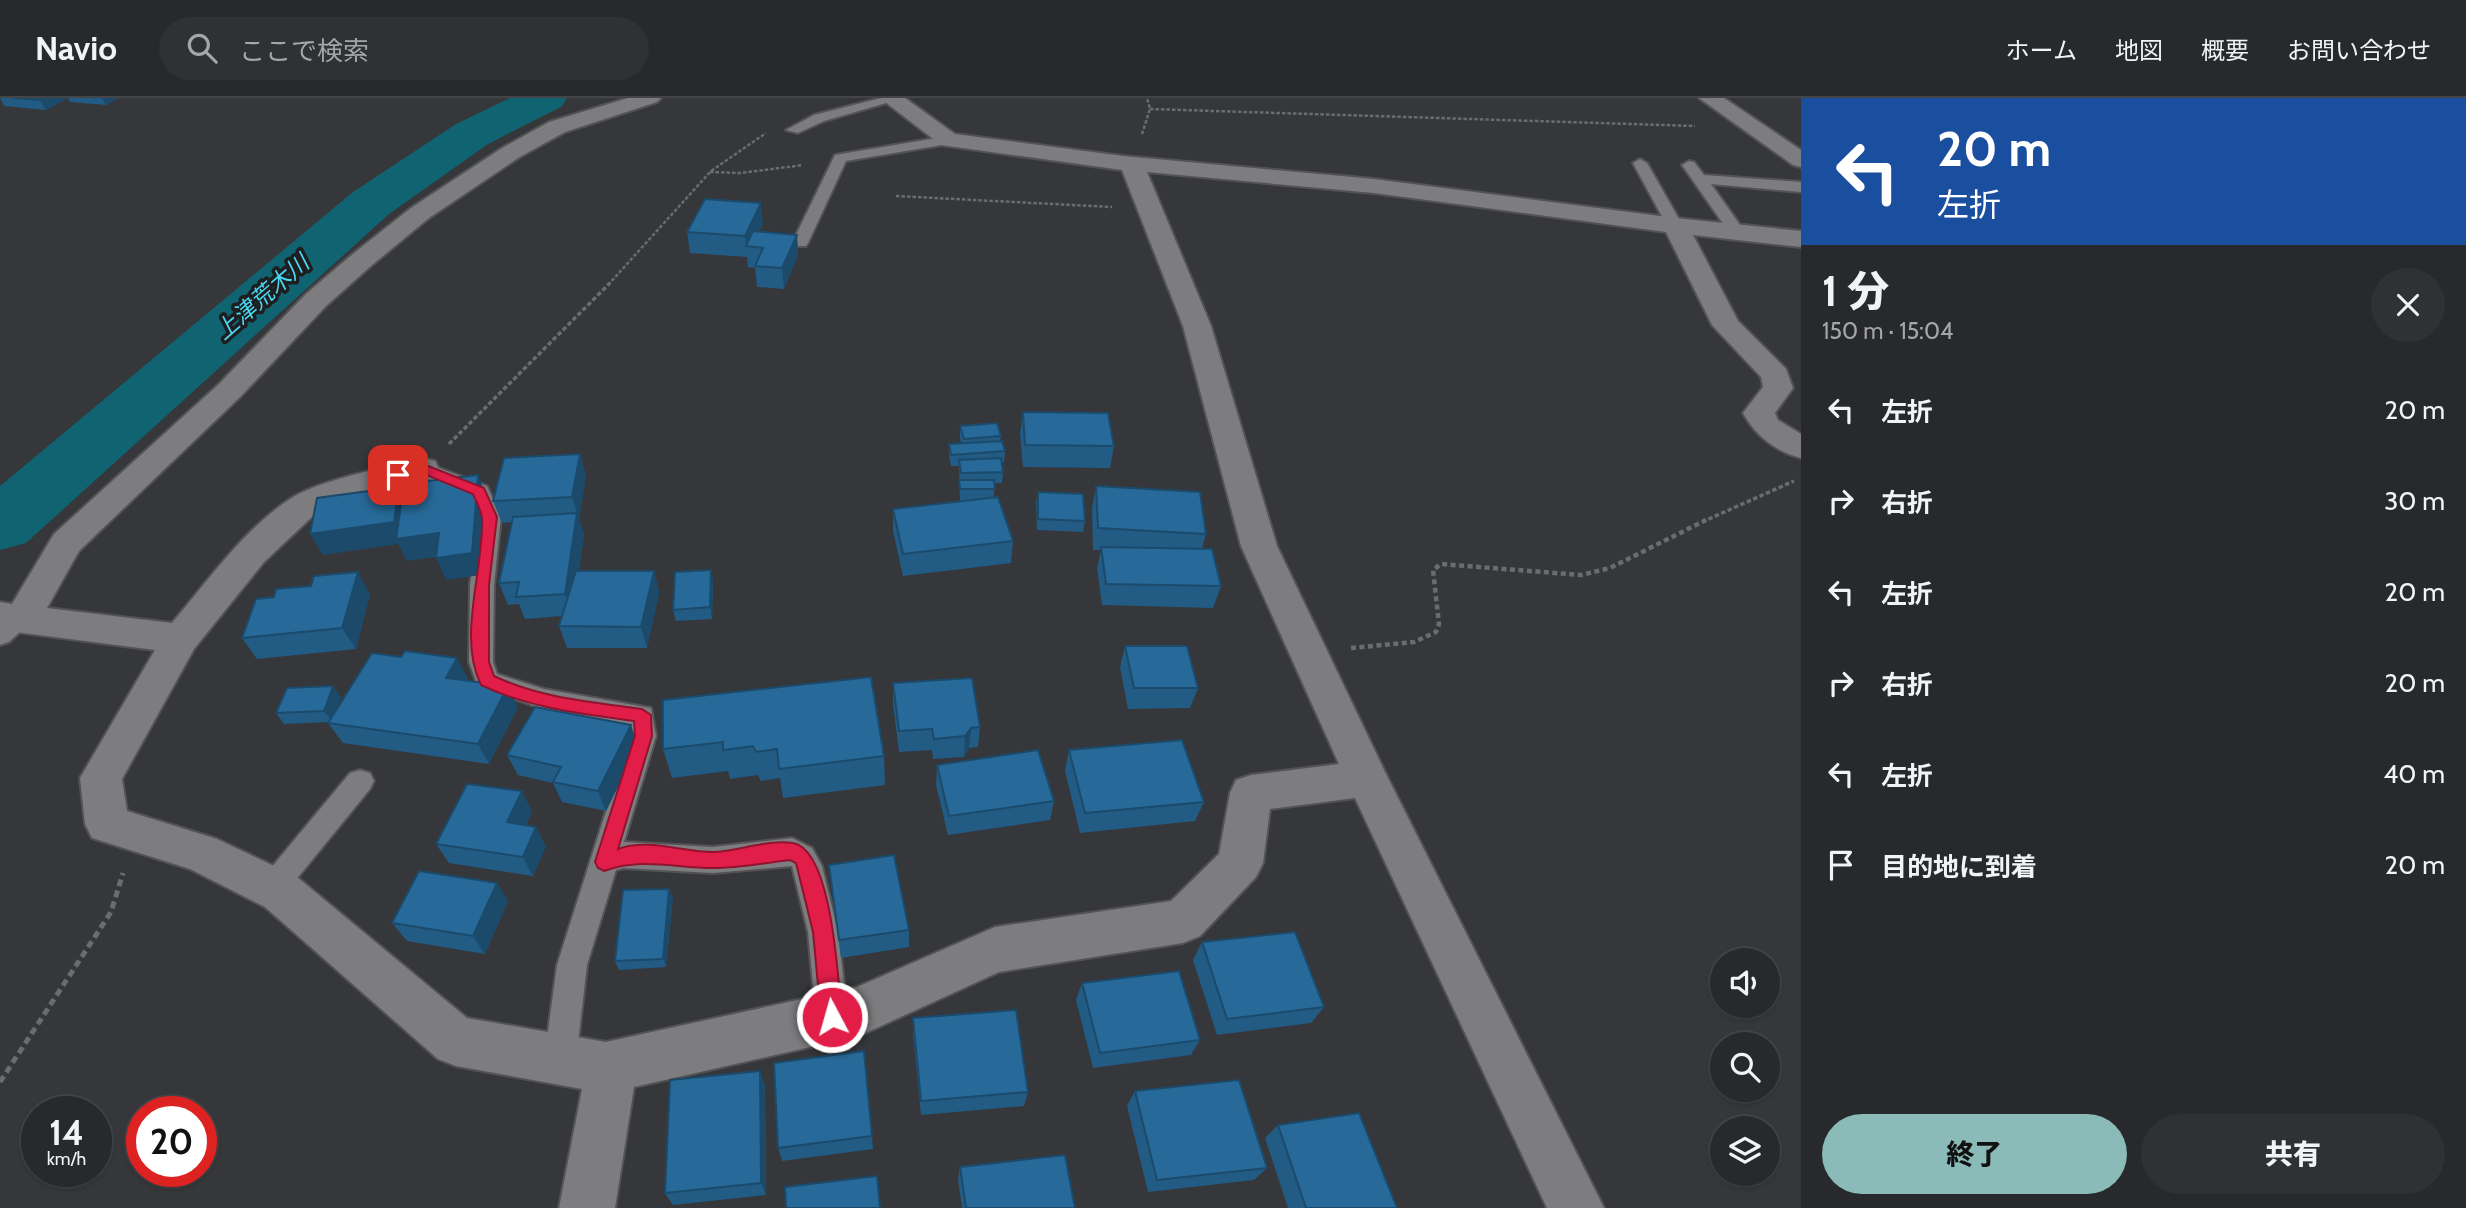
<!DOCTYPE html>
<html lang="ja">
<head>
<meta charset="utf-8">
<style>
	:root { --surface:#28292c; --page:#303134; --text:#f1f3f6; --muted:#a5a6a9; --line:#444548; --accent:#8bbbb9 }
	body { margin:0; font-family:Cabin,"Noto Sans JP",sans-serif; background:var(--page); color:var(--text); height:100vh; display:flex; flex-direction:column; font-size:26px; white-space:nowrap }
	* { box-sizing:border-box; margin:0 }
	p { font-size:23px; color:var(--muted) }
	.icon { flex:none; width:38px; height:38px; fill:none; stroke:currentColor; stroke-width:2; stroke-linecap:round; stroke-linejoin:round }
	.map { position:relative; flex:1; overflow:hidden }
	.drawer { display:flex; flex-direction:column; background:var(--surface); width:665px }
	.drawer>* { flex:none }
	.top-card { background:#1a4fa0; color:#fff; overflow:hidden }
	.tools { position:absolute; left:1710px; top:850px; display:grid; gap:14px }
	.tools a { display:grid; place-items:center; width:70px; height:70px; border-radius:50%; background:var(--surface); box-shadow:0 2px 5px #0004,0 0 0 2px var(--line); font-size:35px }
	.speed { position:absolute; left:21px; top:998px; display:flex; gap:14px; font-size:35px; font-weight:700; text-align:center }
	.speed>* { display:grid; place-content:center; width:91px; height:91px; border-radius:50%; background:var(--surface); box-shadow:0 2px 5px #0004,0 0 0 2px var(--line); line-height:1 }
	.speed small { font-size:18px; font-weight:400 }
	.speed .limit { border:10px solid #d22; background:#fff; color:#111 }
	.pin { position:absolute; display:grid; place-items:center; width:60px; height:60px; color:#fff; margin:-30px; border-radius:14px; box-shadow:0 4px 10px #0006 }
	.me { position:absolute; width:77px; margin:-38px; rotate:354deg; stroke-linejoin:round; filter:drop-shadow(0 0 5px #0008) }
	.turn { display:flex; align-items:center; gap:24px; height:147px; padding:0 21px; font-size:32px }
	.turn .icon { width:91px; height:91px; stroke-width:2.5 }
	.turn b { display:block; font-size:49px; line-height:60px }
	.round { display:grid; place-items:center; flex:none; width:74px; height:74px; border-radius:37px; background:var(--page) }
	.head { display:flex; align-items:center; justify-content:space-between; height:119px; padding:0 21px }
	h1 { font-size:42px; font-weight:800; line-height:52px }
	.button { display:flex; gap:14px; margin-top:auto; padding:14px 21px }
	.button a { flex:1; height:80px; border-radius:42px; background:var(--accent); color:#111; font-size:28px; font-weight:800; line-height:80px; text-align:center }
	.button a+a { background:var(--page); color:var(--text) }
	ul { padding:0; list-style:none }
	li { display:flex; align-items:center; gap:21px; height:91px; padding:0 21px }
	li div { flex:1 }
	li b { display:block; font-size:26px }
	li em { font-style:normal }
	header { display:flex; align-items:center; gap:42px; box-sizing:border-box; height:98px; padding:0 35px; background:var(--surface); border-bottom:2px solid var(--line) }
	header strong { font-size:33px }
	nav { display:flex; gap:38px; margin-inline-start:auto; font-size:24px }
	.search { width:490px; height:63px; background:var(--page); display:flex; align-items:center; gap:18px; box-sizing:border-box; padding:0 24px; border-radius:38px; color:var(--muted); font-size:26px }
	main { display:flex; flex:1; min-height:0 }
	.map>svg:first-child { display:block }
</style>
</head>
<body>
<header>
<strong>Navio</strong>
<div class="search"><svg class="icon" aria-label="search" viewBox="0 0 24 24"><circle cx="10" cy="10" r="6"/><path d="M15 15l6 6"/></svg>ここで検索</div>
<nav><a>ホーム</a><a>地図</a><a>概要</a><a>お問い合わせ</a></nav>
</header>
<main>
<div class="map">
<svg width="1801" height="1110" viewBox="0 0 1801 1110">
	<rect width="100%" height="100%" fill="#36373a"/>
	<g fill="none" stroke-linecap="round" stroke-linejoin="round">
		<path fill="#106370" fill-rule="evenodd" d="M510 0H567L561 9 488 46 389 116 26 445 0 452V388L353 94 456 26Z"/>
		<g stroke="#535356" stroke-width="4">
			<path id="lane" d="M881 0 900 1 824 23 798 35 786 32 814 17Z
				M949 38 954 39V45L846 63 808 145 806 148H794L792 145 835 57Z
				M1640 61 1647 65 1683 128 1681 131H1669L1667 128 1633 65Z
				M1689 63 1694 64 1704 77 1801 84V94L1711 86 1745 134 1737 139 1731 137 1682 67Z
				M423 364 487 388 501 419 494 487 493 564 497 576 544 591 651 610 656 638 624 744 713 749 792 740 812 750 822 768 838 834 848 919 843 930 832 935 821 930 816 919 808 834 792 768 713 775 623 770 616 772 587 867 576 962 572 974 560 978 548 974 544 962 557 867 630 638 629 626 544 611 478 589 469 564 470 487 479 419 470 398 416 376 413 371 416 366Z
				M21 513 29 516 33 522 9 544 0 547V525Z
				M360 672 370 675 374 683 370 691 281 800 271 804 261 800 256 791 261 782 350 675Z"/>
		</g>
		<g stroke="#535356" stroke-width="4">
			<path id="street" d="M628 0H661L657 4 565 34 518 60 429 120 372 167 326 208 241 298 79 453 47 510 172 525C208 483 243 432 290 401 320 381 386 370 423 360L435 363 439 371 435 379 337 406 314 417 264 464 194 551 122 681 127 713 217 741 297 779 467 920 606 944 857 889 995 829 1171 803 1219 756 1230 695 1236 682 1251 677 1339 666 1241 448 1183 228 1122 72 941 47 880 0H905L955 36 1123 58 1374 81 1675 120 1801 133V149L1693 137 1738 223 1786 271 1793 290 1775 315 1778 322 1801 336V360C1776 354 1755 337 1743 315L1763 289 1761 279 1712 227 1666 134 1374 95 1147 74 1211 228 1277 448 1385 674 1604 1110H1547L1355 700 1270 711 1263 765 1256 779 1200 838 1183 845 999 874 859 938 634 989 615 1110H559L582 991 456 968 438 961 265 809 190 771 92 740 85 726 80 680 155 552 0 532V504L12 506 54 436 219 286 306 196 354 155 411 110 502 50 549 24Z
				M1699 0H1724L1801 52V69L1793 67Z"/>
		</g>
		<path stroke="#6b6c6e" stroke-width="2.5" stroke-dasharray="3.5 2" stroke-linecap="butt" d="M1150 11 1695 28
			M1142 36 1150 11 1147 0
			M710 74 741 75 803 67
			M896 98 1112 109
			M608 187 711 73 766 35"/>
		<path stroke="#6b6c6e" stroke-width="3.5" stroke-dasharray="4.5 2.5" stroke-linecap="butt" d="M449 346 610 185
			M1702 424 1794 383"/>
		<path stroke="#6b6c6e" stroke-width="4.5" stroke-dasharray="5 3.5" stroke-linecap="butt" d="M1351 550 1414 544 1436 534 1439 526 1433 472 1441 466 1581 477 1610 470 1706 422"/>
		<path stroke="#6b6c6e" stroke-width="5" stroke-dasharray="7 4.5" stroke-linecap="butt" d="M0 984 111 814 123 775"/>
		<use href="#lane" fill="#7d7d80" fill-rule="evenodd"/>
		<use href="#street" fill="#7d7d80" fill-rule="evenodd"/>
	</g>
	<path fill="#225b84" d="M0 0H66V1L46 12 4 8Z
		M68 0H118L106 7 70 4Z
		M763 125 759 134 797 137 798 157 784 191 757 189 755 170 748 169 747 159 690 155 687 134Z
		M1023 314 1114 348 1110 370 1023 369 1020 336Z
		M960 328 1001 338 1000 343 1005 353 1004 364 1002 365 1003 374 1002 385H994V399L1013 443 1011 465 903 478 893 433V411L965 403H960L959 368H951L949 358V346H961L960 339Z
		M580 356 586 378 579 421 584 437 579 473H654L659 495 647 550H567L559 528 562 518 525 521 519 506 508 507 499 485 512 424 502 425 493 403Z
		M1096 388 1206 436 1202 450 1221 488 1213 510 1102 507 1097 470 1101 452H1093L1092 410Z
		M1038 394 1085 423 1083 434 1037 432 1036 405Z
		M711 472 713 483 712 521 676 523 673 512Z
		M370 496 356 551 257 561 242 540Z
		M1125 548 1198 590 1190 610 1128 611 1120 569Z
		M871 579 884 658 885 687 783 700 780 680 761 683 758 677 730 681 728 673 672 680 663 651Z
		M468 581 467 583 518 609 489 666 343 645 328 625V624L284 626 276 615 341 599 336 612Z
		M893 585 980 629 978 649 969 650 964 659 933 661 932 652 899 654 893 606Z
		M638 648 606 713 562 704 553 685 518 677 507 657Z
		M1069 652 1204 704 1195 723 1080 735 1065 673Z
		M937 667 1054 703 1050 722 948 737 936 687Z
		M532 713 526 727 546 748 533 778 449 765 436 746Z
		M829 767 909 832V849L841 860Z
		M497 785 508 803 485 856 407 843 392 825Z
		M673 800 666 869 619 872 615 863Z
		M1202 844 1324 909 1311 925 1217 937 1193 862Z
		M1082 885 1200 942 1191 957 1093 970 1076 902Z
		M913 920 1028 994 1024 1008 921 1017 913 936Z
		M864 953 873 1051 782 1063 778 1050Z
		M765 987 766 1097 673 1107 665 1095Z
		M1135 993 1267 1070 1254 1082 1148 1094 1127 1008Z
		M1278 1027 1397 1110H1288L1265 1040Z
		M960 1069 1075 1110H962L958 1081Z"/>
	<path fill="#1b4a6b" d="M44 0H66V1L46 12 40 2Z
		M102 0H118L106 7Z
		M761 105 763 125 752 149 746 148 745 138Z
		M797 137 798 157 784 191 782 170Z
		M580 356 586 378 579 421 572 399Z
		M478 377 487 399 481 477 446 482 436 460Z
		M399 389 409 411 439 435 449 457 407 463 398 446 323 457 310 436Z
		M577 415 584 437 573 517 565 496Z
		M711 472 713 483 712 521 710 509Z
		M654 473 659 495 647 550 641 529Z
		M358 474 370 496 356 551 342 530Z
		M457 560 468 581 457 601 446 580Z
		M333 588 341 599 332 623 324 613Z
		M508 588 518 609 489 666 478 646Z
		M631 627 638 648 606 713 598 693Z
		M971 630 969 650 964 659 965 638Z
		M522 693 532 713 518 744 507 724Z
		M536 729 546 748 533 778 523 759Z
		M497 785 508 803 485 856 473 838Z
		M669 791 673 800 666 869 663 861Z
		M760 973 765 987 766 1097 761 1085Z"/>
	<path fill="#276a99" stroke="#1b4a6b" stroke-width="2" d="M14 0H44L40 2Z
		M705 101 761 105 745 138 687 134Z
		M753 133 797 137 782 170 755 168 763 150 746 148Z
		M1023 314 1108 315 1114 348 1025 347Z
		M997 325 1001 338 964 341 960 328Z
		M1002 343 1005 353 951 357 949 346Z
		M580 356 572 399 493 403 504 360Z
		M1001 360 1003 374 961 375 959 362Z
		M478 377 472 455 436 460 439 435 396 441 404 386Z
		M959 382H994L995 391H960Z
		M1096 388 1200 394 1206 436 1098 430Z
		M399 389 394 424 310 436 317 400Z
		M1038 394 1083 396 1085 423 1038 421Z
		M998 399 1013 443 903 456 893 411Z
		M577 415 565 496 516 499 519 484 499 485 513 419Z
		M1101 449 1212 451 1221 488 1106 486Z
		M711 472 710 509 673 512 675 474Z
		M576 473H654L641 529 559 528Z
		M358 474 342 530 242 540 256 501 274 499 276 491 311 488 314 478Z
		M1125 548H1187L1198 590H1134Z
		M405 553 457 560 446 580 508 588 478 646 328 625 372 555 401 559Z
		M871 579 884 658 779 671 777 651 756 654 753 648 723 652V644L663 651V602Z
		M972 580 980 629 971 630 965 638 934 641 932 631 899 633 893 585Z
		M333 588 324 613 276 615 287 590Z
		M535 609 631 627 598 693 553 684 561 669 507 657Z
		M1182 642 1204 704 1085 715 1069 652Z
		M1038 652 1054 703 949 718 937 667Z
		M467 686 522 693 507 724 536 729 523 759 436 746Z
		M894 757 909 832 839 842 829 767Z
		M419 773 497 785 473 838 392 825Z
		M669 791 663 861 615 863 623 792Z
		M1295 834 1324 909 1227 921 1202 844Z
		M1179 873 1200 942 1100 955 1082 885Z
		M1016 912 1028 994 921 1003 913 920Z
		M864 953 872 1038 778 1050 774 965Z
		M760 973 761 1085 665 1095 670 982Z
		M1239 982 1267 1070 1157 1082 1135 993Z
		M1359 1015 1397 1110H1306L1278 1027Z
		M1065 1057 1075 1110H966L960 1069Z
		M877 1078 880 1110H786L785 1089Z"/>
	<path fill="#e11d48" stroke="#92132f" stroke-width="2" d="M423 366 484 390 497 419 489 487V564L494 578C540 600 592 604 642 611L651 617 652 638 618 751C647 740 683 754 713 754 739 753 768 741 793 745 833 752 838 885 842 919L839 926 832 929 824 926 821 919 813 834 796 765 790 762C765 765 739 770 713 770 675 770 641 759 604 773L598 770 595 764 635 638 634 623C582 616 529 610 481 587 457 539 484 472 482 421 482 413 476 404 473 396L422 375 398 382 391 377Z"/>
	<g text-anchor="middle" stroke-width="7" stroke-linejoin="round" paint-order="stroke">
		<g font-size="23" font-style="italic" fill="#47d9f1" stroke="#1e1e20">
			<text transform="translate(262 199) rotate(-41)" y="8">上津荒木川</text>
		</g>
	</g>
</svg>
<div class="tools">
<a><svg class="icon" aria-label="sound" viewBox="0 0 24 24"><path d="M4 9h4l5-4v14l-5-4H4zM17 9q2 3 0 6"/></svg></a>
<a><svg class="icon" aria-label="search" viewBox="0 0 24 24"><circle cx="10" cy="10" r="6"/><path d="M15 15l6 6"/></svg></a>
<a><svg class="icon" aria-label="layers" viewBox="0 0 24 24"><path d="M12 4l9 5-9 5-9-5zM3 14l9 5 9-5"/></svg></a>
</div>
<div class="speed"><div>14<small>km/h</small></div><div class="limit">20</div></div>
<div class="pin" style="left:398px;top:377px;background:#d93025"><svg class="icon" aria-label="arrive" viewBox="0 0 24 24"><path d="M6 21V4h12l-3 4 3 4H6"/></svg></div>
<svg class="me" style="left:832px;top:919px" viewBox="-20 -20 40 40"><circle r="17" fill="#e11d48" stroke="#fff" stroke-width="3"/><path d="M0-11L8 9 0 5-8 9z" fill="#fff"/></svg>
</div>
<section class="drawer">
<div class="top-card">
<div class="turn"><svg class="icon" aria-label="left" viewBox="0 0 24 24"><path d="M17 20v-9H6M10 6l-5 5 5 5"/></svg><div><b>20 m</b>左折</div></div>
</div>
<div class="head"><div><h1>1 分</h1><p>150 m · 15:04</p></div><a class="round"><svg class="icon" aria-label="close" viewBox="0 0 24 24"><path d="M6 6l12 12M18 6L6 18"/></svg></a></div>
<ul>
<li><svg class="icon" aria-label="left" viewBox="0 0 24 24"><path d="M17 20v-9H6M10 6l-5 5 5 5"/></svg><div><b>左折</b></div><em>20 m</em></li>
<li><svg class="icon" aria-label="right" viewBox="0 0 24 24"><path d="M7 20v-9h11M14 6l5 5-5 5"/></svg><div><b>右折</b></div><em>30 m</em></li>
<li><svg class="icon" aria-label="left" viewBox="0 0 24 24"><path d="M17 20v-9H6M10 6l-5 5 5 5"/></svg><div><b>左折</b></div><em>20 m</em></li>
<li><svg class="icon" aria-label="right" viewBox="0 0 24 24"><path d="M7 20v-9h11M14 6l5 5-5 5"/></svg><div><b>右折</b></div><em>20 m</em></li>
<li><svg class="icon" aria-label="left" viewBox="0 0 24 24"><path d="M17 20v-9H6M10 6l-5 5 5 5"/></svg><div><b>左折</b></div><em>40 m</em></li>
<li><svg class="icon" aria-label="arrive" viewBox="0 0 24 24"><path d="M6 21V4h12l-3 4 3 4H6"/></svg><div><b>目的地に到着</b></div><em>20 m</em></li>
</ul>
<div class="button"><a>終了</a><a>共有</a></div>
</section>
</main>
</body>
</html>
